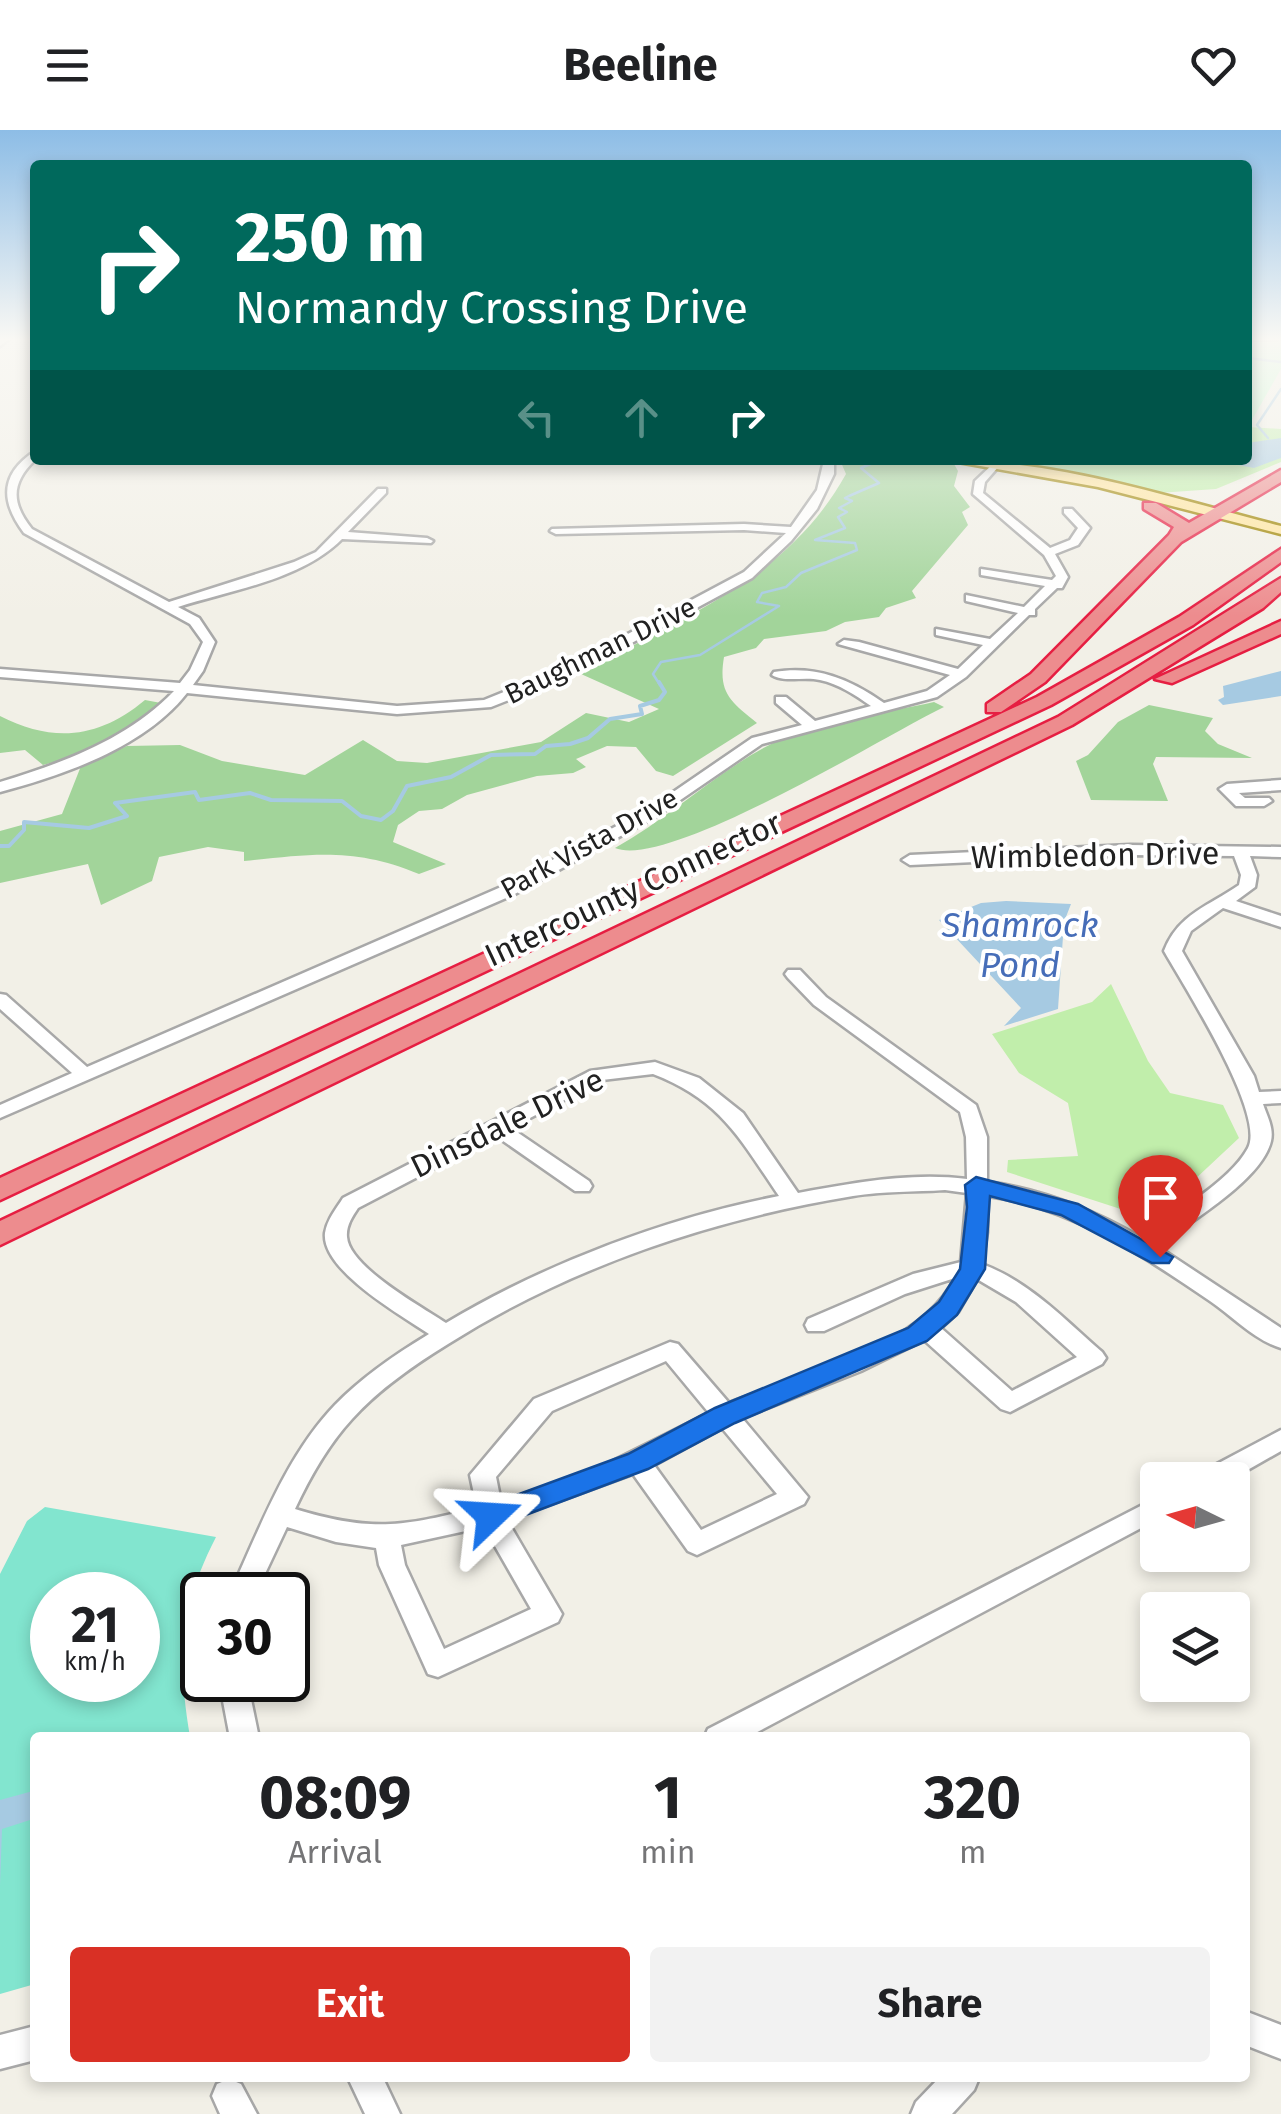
<!DOCTYPE html>
<html lang="en">
<head>
<meta charset="utf-8">
<style>
	:root { --surface:#fff; --page:#f2f2f2; --text:#202124; --muted:#757577; --accent:#d93025 }
	body { margin:0; font-family:"Fira Sans",sans-serif; background:var(--page); color:var(--text); height:100vh; display:flex; flex-direction:column; font-size:38px; white-space:nowrap }
	* { box-sizing:border-box; margin:0 }
	p { font-size:32px; color:var(--muted) }
	.icon { flex:none; width:55px; height:55px; fill:none; stroke:currentColor; stroke-width:2; stroke-linecap:round; stroke-linejoin:round }
	.map { position:relative; flex:1; overflow:hidden }
	.panel { position:absolute; left:30px; top:1602px; width:1220px; height:350px; display:flex; flex-direction:column; background:var(--surface); border-radius:10px; box-shadow:0 5px 15px #0003 }
	.panel>* { flex:none }
	.banner { position:absolute; left:30px; top:30px; width:1222px; height:305px; border-radius:10px; box-shadow:0 5px 15px #0003; background:#00695c; color:#fff; overflow:hidden }
	.needle { width:65px; rotate:275deg }
	.tools { position:absolute; left:1140px; top:1332px; display:grid; gap:20px }
	.tools a { display:grid; place-items:center; width:110px; height:110px; border-radius:10px; background:var(--surface); box-shadow:0 5px 15px #0003; font-size:50px }
	.speed { position:absolute; left:30px; top:1442px; display:flex; gap:20px; font-size:50px; font-weight:700; text-align:center }
	.speed>* { display:grid; place-content:center; width:130px; height:130px; border-radius:50%; background:var(--surface); box-shadow:0 5px 15px #0003; line-height:1 }
	.speed small { font-size:25px; font-weight:400 }
	.speed .limit { border:5px solid #111; border-radius:15px; background:#fff; color:#111 }
	.pin { position:absolute; display:grid; place-items:center; width:85px; height:85px; color:#fff; margin:-102px -42px; border-radius:50% 50% 50% 0; rotate:-45deg; box-shadow:0 0 10px #0007 }
	.pin .icon { rotate:45deg }
	.me { position:absolute; width:110px; margin:-55px; rotate:70deg; stroke-linejoin:round; filter:drop-shadow(0 0 8px #0008) }
	.turn { display:flex; align-items:center; gap:35px; height:210px; padding:0 40px; font-size:45px }
	.turn .icon { width:130px; height:130px; stroke-width:2.5 }
	.turn b { display:block; font-size:70px; line-height:85px }
	.lanes { display:flex; align-items:center; height:95px; padding:0 40px; background:#0003; justify-content:center; gap:50px; direction:ltr }
	.lanes .off { opacity:.35 }
	.eta { display:flex; justify-content:space-evenly; align-items:center; height:170px; text-align:center }
	.eta b { font-size:60px; font-weight:700; line-height:70px }
	.primary-button { display:flex; gap:20px; margin-top:auto; padding:20px 40px }
	.primary-button a { flex:1; height:115px; border-radius:10px; background:var(--accent); color:#fff; font-size:40px; font-weight:700; line-height:115px; text-align:center }
	.primary-button a+a { background:var(--page); color:var(--text) }
	header { display:flex; justify-content:space-between; align-items:center; height:130px; padding:0 40px; background:var(--surface); font-size:45px; font-weight:700 }
	.map>svg:first-child { display:block }
</style>
</head>
<body>
<header><svg class="icon" aria-label="menu" viewBox="0 0 24 24"><path d="M4 6h16M4 12h16M4 18h16"/></svg>Beeline<svg class="icon" aria-label="heart" viewBox="0 0 24 24"><path d="M12 20l-8-8c-3-5 5-10 8-4 3-6 11-1 8 4z"/></svg></header>
<div class="map">
<svg width="1281" height="1984" viewBox="0 0 1281 1984">
	<rect width="100%" height="100%" fill="#f2f0e7"/>
	<path fill="#c1eeab" d="M1248 297 1281 299V332L1216 359 1158 363 994 330H1248Z
		M1111 854 1148 931 1170 963 1223 975 1239 1008 1177 1066 1142 1086 1007 1042 1008 1030 1078 1026 1068 973 1019 943 992 904 1092 872Z"/>
	<path fill="#a2d49a" d="M840 330 954 334 958 341 954 356 970 377 962 382 968 395 912 461 916 468 886 478 879 487 845 492 826 501 764 509 756 518 724 527C718 563 730 571 757 593L673 646 656 641 636 617 607 616 576 629 586 637 573 643 537 646 467 665 442 679 419 681 398 695 393 712 446 734 419 744C355 717 311 724 244 731V722L208 717 159 727 152 751 101 775 88 734 0 753V701L62 684 81 636 127 616 180 615 222 631 305 645 363 610 397 631 427 633 541 612 586 583 629 592 659 579 581 544C682 485 786 452 846 344Z
		M145 570 161 573C127 605 87 624 43 635L25 620 0 623V586C53 613 98 609 145 570Z
		M934 572 944 577C886 605 668 740 615 718 676 684 725 633 790 605 833 587 888 583 934 572Z
		M1149 575 1213 588 1205 601 1218 614 1252 628 1156 627 1153 634 1168 671 1091 670 1076 631 1088 625 1118 592Z"/>
	<path fill="#c4fdd1" d="M1248 208H1281V239L1248 297Z"/>
	<path fill="#82e5cf" fill-rule="evenodd" d="M45 1377 216 1407C179 1479 177 1529 190 1607L35 1608V1854L0 1864V1444L27 1391ZM52 1465H138V1550H52Z"/>
	<path fill="#a6cae2" d="M1281 308V328L1254 338 1211 330H1248V313Z
		M1281 541V566L1223 575 1218 570 1224 567 1223 556Z
		M1006 771 1071 774 1064 792 1058 879 1004 896 1021 878 939 790 981 773Z
		M33 1661V1689L2 1699 0 1756V1670Z"/>
	<g fill="none" stroke-linecap="round" stroke-linejoin="round">
		<path stroke="#a6cae2" stroke-width="2.5" d="M1248 228 1281 232
			M1268 308 1257 295 1281 259
			M660 555 653 544 661 532 700 525 779 476 757 472 762 463 786 457 801 443 857 420 855 413 815 410 845 398 838 387 847 382 839 378 852 371 845 368 849 366 879 353 861 338 880 330"/>
		<path stroke="#a6cae2" stroke-width="4" d="M0 716H9L24 700V692L89 698 127 686 115 673 195 662 199 670 250 663 271 670 342 671 361 686 381 690 393 681 407 656 451 647 491 625 535 624 546 616 570 614 588 608 610 589 642 584 640 576 659 570 665 562 659 552"/>
		<g stroke="#a8a8a8" stroke-width="5">
			<path id="minor" d="M10 208 0 216V208Z
				M35 321V330C11 353 11 373 32 399L169 472 294 432 316 422 378 359H386V363L348 402 427 408 433 411 431 413 342 409C301 450 232 460 178 477L199 488 215 512 203 541 193 555 397 576 484 570 566 537 744 442 786 403 744 400 556 404 550 401 552 399 744 394 791 397 817 360 824 330H834V344L817 379 791 411 752 448 576 543 491 577 397 584 187 563C145 617 64 645 0 662V652C63 633 128 609 174 561L0 547V539L180 553 190 540 203 512 190 494 24 403C0 371 0 344 35 321Z
				M994 333 999 336 985 352 983 363 1050 418 1070 410 1078 398 1064 383V379H1072L1090 398 1078 415 1055 424 1068 447 1062 458H1057L1035 479V485H1029L966 547 937 567 762 614 657 686 513 765 0 988V975L72 943 0 879V864L6 865 87 937 501 757 647 680 752 608 802 595 776 573V567H786L815 591 871 576C855 565 839 554 820 550 804 546 785 553 772 545L774 542C816 535 850 549 884 573L927 561 950 545 838 514 844 510 859 512 958 539 983 515 936 505V499L990 509 1018 483 966 471V465L1024 477 1045 456 981 445V439L1052 450 1056 446 1044 425 973 364 975 351Z
				M1281 650V660L1239 663 1245 668H1269L1272 671 1264 676H1236L1219 659 1227 654Z
				M1130 715 1281 717V727L1250 726 1257 745 1255 757 1236 771 1281 786V797L1223 778 1191 801 1182 821 1254 946 1259 962 1281 961V973L1263 974C1267 986 1274 998 1271 1011 1262 1050 1188 1093 1157 1116L1281 1198V1218C1256 1211 1232 1186 1210 1171 1143 1125 1070 1077 988 1066L987 1102 982 1134C1030 1152 1064 1189 1102 1222L1106 1228 1102 1234 1010 1282 1001 1279 924 1210 861 1241 742 1288 808 1367 804 1374 697 1425 688 1421 633 1344 507 1390 562 1484 558 1492 438 1547 428 1544 424 1535 379 1435 376 1418 336 1412 287 1397 255 1465H229C259 1401 285 1327 335 1275 362 1247 396 1224 429 1204 402 1186 321 1140 325 1103 327 1090 336 1079 343 1068L590 941 655 932 699 948 743 983 798 1063C852 1053 911 1042 967 1049L966 1007 960 982 814 875 788 848 785 844 788 840H800L826 867 976 975 987 1007V1052C1042 1059 1093 1080 1140 1107 1172 1084 1230 1052 1248 1018 1266 984 1184 856 1164 821 1178 784 1209 776 1239 755L1241 745 1234 726 1130 725 910 735 902 730 910 725ZM653 944C721 970 740 1009 779 1066 668 1087 542 1135 446 1193 422 1177 349 1137 347 1107 346 1096 352 1087 358 1078L496 1006 575 1061H589L592 1056 589 1051 511 998 602 950ZM945 1060 967 1063 961 1132 913 1144 808 1189 805 1195 808 1201H824L905 1164 955 1148C920 1219 798 1246 729 1273L678 1214 670 1212 534 1269 470 1345 477 1378C400 1397 371 1402 295 1379 310 1347 328 1315 352 1289 379 1259 414 1235 448 1214 570 1137 712 1089 853 1066 883 1061 915 1062 945 1060ZM977 1149 1016 1172 1077 1227 1012 1261 941 1198 958 1182ZM666 1231 709 1283 601 1337 501 1372 496 1347 552 1281ZM722 1298 777 1364 701 1400 654 1335ZM484 1397 531 1479 444 1519 405 1435 401 1415Z
				M1281 1300V1321L1230 1350H1196L1200 1343Z
				M1158 1367V1389L746 1608H704L708 1599Z
				M219 1550H247L259 1608H230Z
				M1245 1881 1281 1895V1929L1245 1915Z
				M35 1896V1930L0 1939V1905Z
				M348 1948H383L400 1984H365Z
				M939 1948H979L974 1960 952 1984H911L916 1972Z
				M229 1949 241 1954 257 1984H220L212 1966 217 1954Z"/>
		</g>
		<g stroke="#9e8400" stroke-width="5">
			<path id="major" d="M947 330C1059 330 1172 368 1281 396V404L1098 357Z"/>
		</g>
		<g stroke="#e61e42" stroke-width="5">
			<path id="highway" d="M1281 340V352L1181 412 1045 552 1001 582H987V574L1031 544 1169 405 1174 397 1144 379V373H1156L1189 393Z
				M1281 419V432L1193 495 1051 575 0 1070V1048L1037 567 1179 487Z
				M1281 448V462L1263 478 1072 595 0 1115V1091L1058 587Z
				M1281 491V504L1172 553 1155 549Z"/>
		</g>
		<use href="#minor" fill="#fff" fill-rule="evenodd"/>
		<use href="#major" fill="#ffe59f" fill-rule="evenodd"/>
		<use href="#highway" fill="#ed8c8e" fill-rule="evenodd"/>
		<path stroke="#6f6f6f" stroke-width="2.5" d="M1248 211 1281 210"/>
	</g>
	<linearGradient id="sky" x2="0" y2="1"><stop stop-color="#8dbde6"/><stop offset="0.43" stop-color="#f9f8f4"/><stop offset="1" stop-color="#f9f8f4" stop-opacity="0"/></linearGradient>
	<rect width="1281" height="486" fill="url(#sky)"/>
	<path fill="#1a73e8" stroke="#114b97" stroke-width="2.5" d="M976 1047 1078 1074 1173 1127 1169 1133H1152L1061 1085 990 1066 985 1139 957 1185 927 1211 735 1293 648 1339 491 1398 481 1394 476 1386 481 1378 628 1324 715 1278 908 1198 939 1172 960 1139 967 1077 965 1055Z"/>
	<g text-anchor="middle" stroke-width="8" stroke-linejoin="round" paint-order="stroke">
		<g font-size="28" fill="#212121" stroke="#fff">
			<text transform="translate(600 520) rotate(-26)" y="10">Baughman Drive</text>
			<text transform="translate(589 713) rotate(-29)" y="10">Park Vista Drive</text>
		</g>
		<g font-size="32" fill="#212121" stroke="#fff">
			<text transform="translate(1095 725) rotate(-1)" y="11">Wimbledon Drive</text>
			<text transform="translate(633 759) rotate(-25)" y="11">Intercounty Connector</text>
			<text transform="translate(507 993) rotate(-26)" y="11">Dinsdale Drive</text>
		</g>
		<g font-size="35" font-style="italic" fill="#466db8" stroke="#fff">
			<text x="1020" y="807">Shamrock<tspan x="1020" dy="40">Pond</tspan></text>
		</g>
	</g>
</svg>
<div class="tools">
<a><svg class="needle" viewBox="-14 -14 28 28"><path d="M0-13l5 13h-10z" fill="#e53935"/><path d="M0 13l5-13h-10z" fill="#757577"/></svg></a>
<a><svg class="icon" aria-label="layers" viewBox="0 0 24 24"><path d="M12 4l9 5-9 5-9-5zM3 14l9 5 9-5"/></svg></a>
</div>
<div class="speed"><div>21<small>km/h</small></div><div class="limit">30</div></div>
<div class="pin" style="left:1160px;top:1127px;background:#d93025"><svg class="icon" aria-label="arrive" viewBox="0 0 24 24"><path d="M6 21V4h12l-3 4 3 4H6"/></svg></div>
<svg class="me" style="left:491px;top:1386px" viewBox="-20 -20 40 40"><path d="M0-17L14 15 0 8-14 15z" fill="#1a73e8" stroke="#fff" stroke-width="4"/></svg>
<div class="banner">
<div class="turn"><svg class="icon" aria-label="right" viewBox="0 0 24 24"><path d="M7 20v-9h11M14 6l5 5-5 5"/></svg><div><b>250 m</b>Normandy Crossing Drive</div></div>
<div class="lanes"><svg class="icon off" aria-label="left" viewBox="0 0 24 24"><path d="M17 20v-9H6M10 6l-5 5 5 5"/></svg><svg class="icon off" aria-label="ahead" viewBox="0 0 24 24"><path d="M12 20V5M6 11l6-6 6 6"/></svg><svg class="icon" aria-label="right" viewBox="0 0 24 24"><path d="M7 20v-9h11M14 6l5 5-5 5"/></svg></div>
</div>
<section class="panel">
<div class="eta">
<div><b>08:09</b><p>Arrival</p></div>
<div><b>1</b><p>min</p></div>
<div><b>320</b><p>m</p></div>
</div>
<div class="primary-button"><a>Exit</a><a>Share</a></div>
</section>
</div>
</body>
</html>
